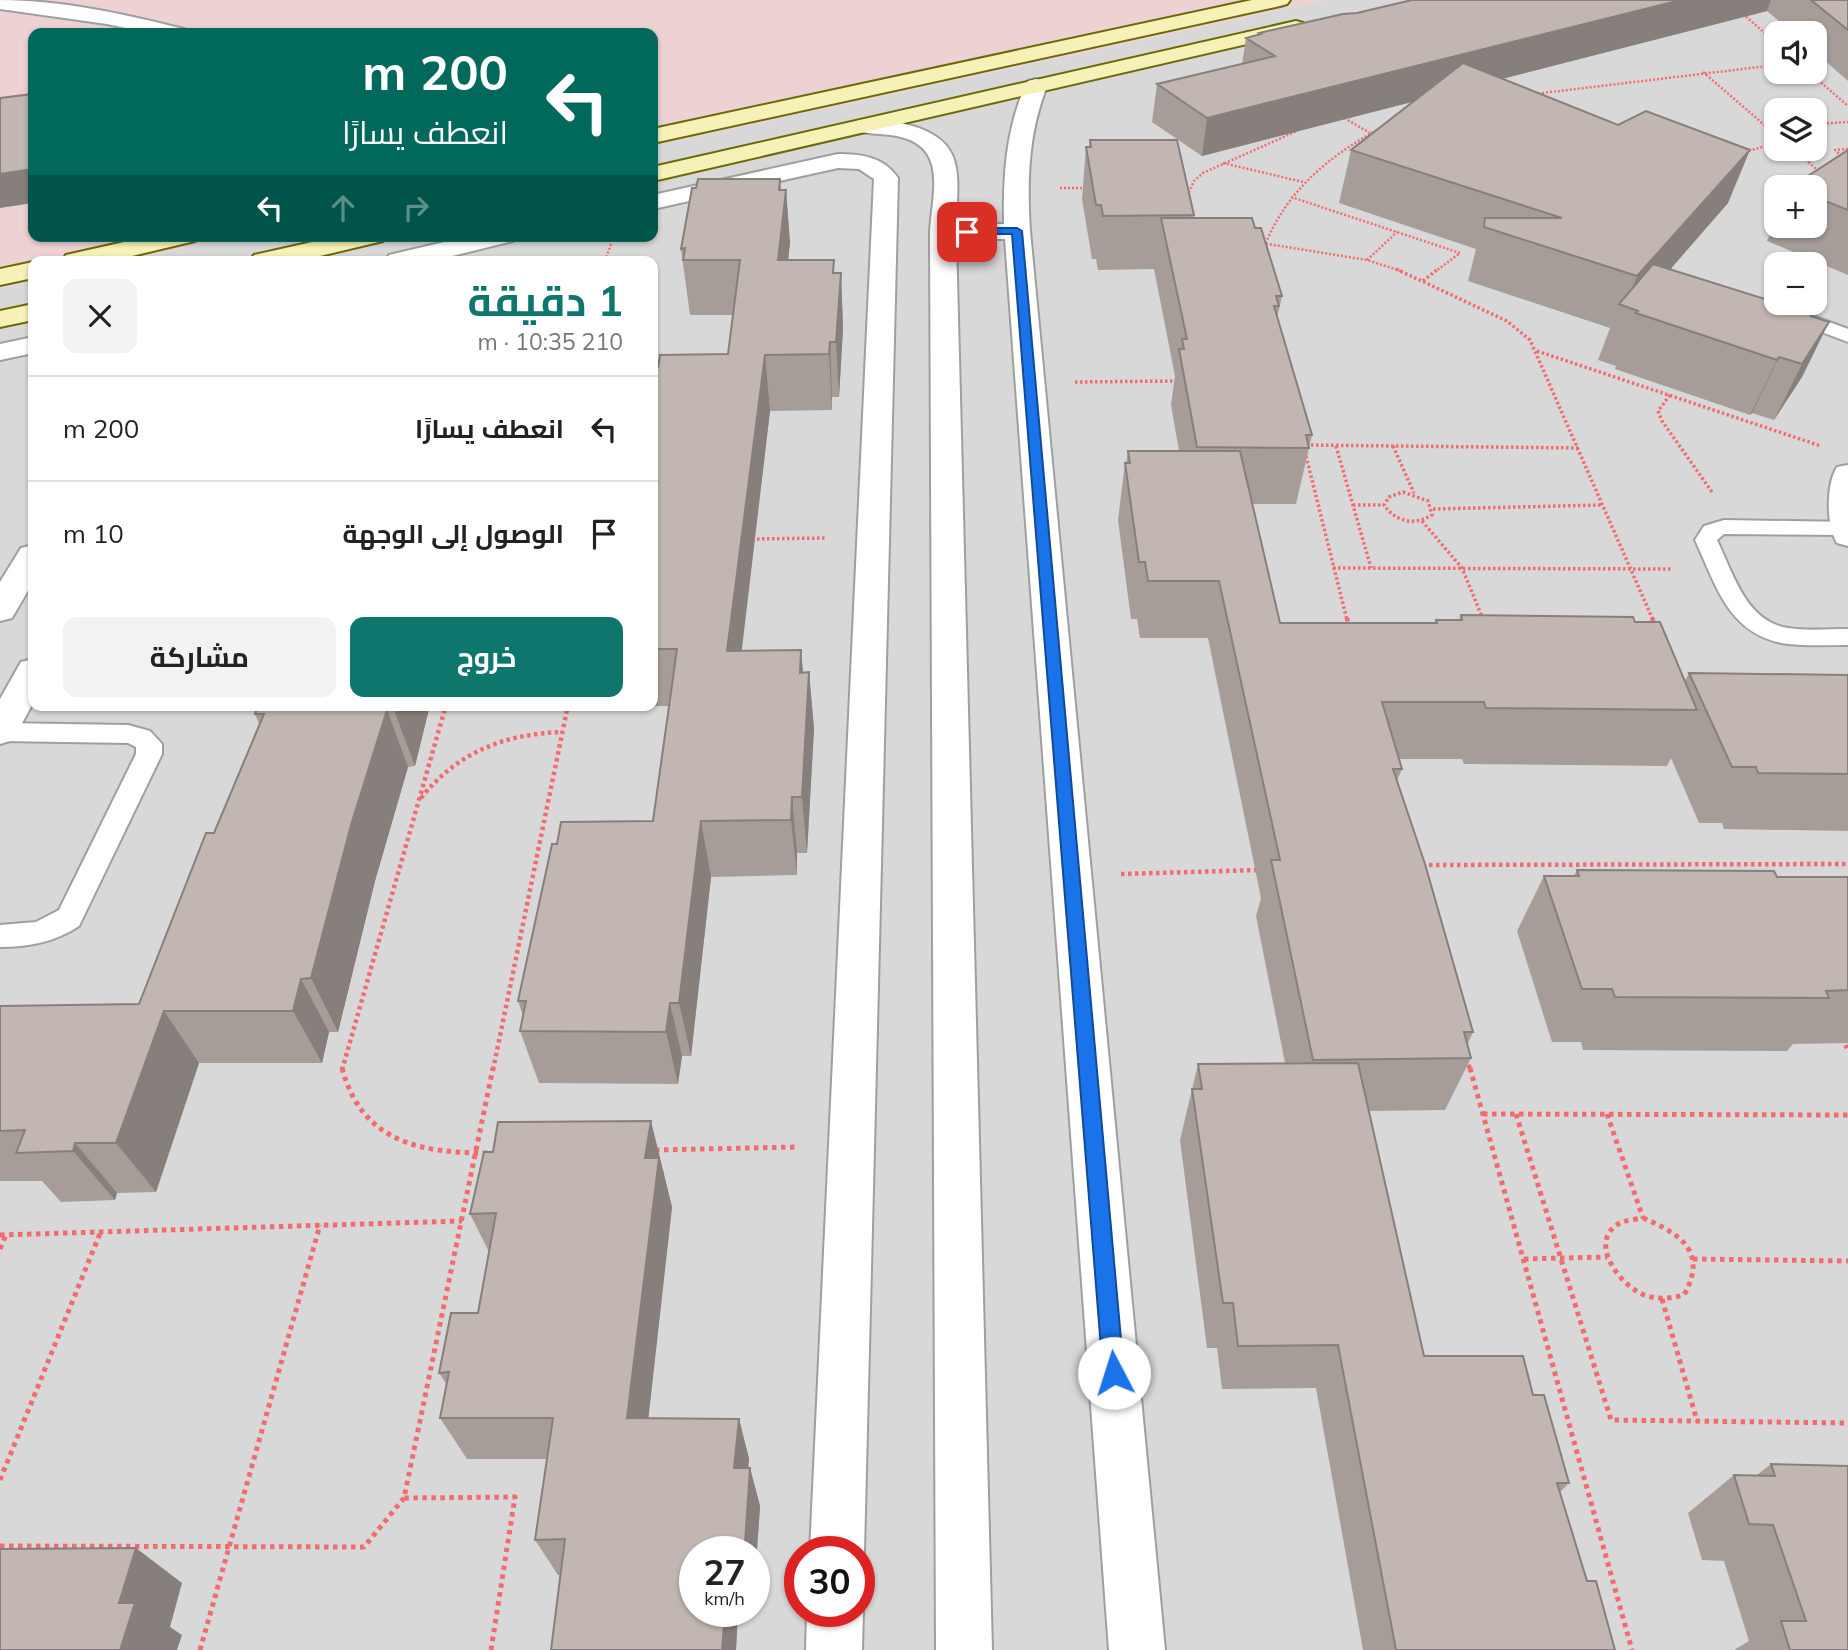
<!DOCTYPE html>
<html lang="ar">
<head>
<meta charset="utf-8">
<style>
	:root { --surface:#fff; --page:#f2f2f2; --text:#222; --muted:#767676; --line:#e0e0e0; --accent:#0f766e }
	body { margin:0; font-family:Mulish,Cairo,sans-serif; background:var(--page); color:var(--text); direction:rtl; height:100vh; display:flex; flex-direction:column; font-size:26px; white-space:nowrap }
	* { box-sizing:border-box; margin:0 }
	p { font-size:23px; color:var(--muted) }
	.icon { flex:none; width:38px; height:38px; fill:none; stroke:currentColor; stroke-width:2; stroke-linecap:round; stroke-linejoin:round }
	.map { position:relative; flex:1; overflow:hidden; direction:ltr }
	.side { position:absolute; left:28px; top:256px; width:630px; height:455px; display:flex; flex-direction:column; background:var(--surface); border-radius:14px; box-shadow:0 2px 5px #0004; direction:rtl }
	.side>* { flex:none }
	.top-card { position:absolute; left:28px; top:28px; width:630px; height:214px; border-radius:14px; box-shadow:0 2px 5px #0004; direction:rtl; background:#00695c; color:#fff; overflow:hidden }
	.controls { position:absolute; left:1764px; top:21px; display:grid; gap:14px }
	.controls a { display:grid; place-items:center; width:63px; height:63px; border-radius:14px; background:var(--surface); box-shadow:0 2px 5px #0004; font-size:35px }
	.speed { position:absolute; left:679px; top:1536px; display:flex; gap:14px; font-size:35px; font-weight:700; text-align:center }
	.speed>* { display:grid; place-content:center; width:91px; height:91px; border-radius:50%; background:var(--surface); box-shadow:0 2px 5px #0004; line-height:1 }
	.speed small { font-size:18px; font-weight:400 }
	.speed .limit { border:10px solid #d22; background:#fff; color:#111 }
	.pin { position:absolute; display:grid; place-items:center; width:60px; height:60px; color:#fff; margin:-30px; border-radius:14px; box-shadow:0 4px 10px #0006 }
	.me { position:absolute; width:77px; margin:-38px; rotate:355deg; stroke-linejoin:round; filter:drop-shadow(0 0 5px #0008) }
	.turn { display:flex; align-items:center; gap:24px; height:147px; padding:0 35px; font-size:32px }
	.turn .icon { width:91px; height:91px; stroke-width:2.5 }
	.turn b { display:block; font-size:49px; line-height:60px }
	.lanes { display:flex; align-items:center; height:66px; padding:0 35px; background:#0003; justify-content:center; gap:35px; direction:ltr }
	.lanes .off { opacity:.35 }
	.round { display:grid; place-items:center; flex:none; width:74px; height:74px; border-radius:14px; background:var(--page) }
	.headline { display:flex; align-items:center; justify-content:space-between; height:119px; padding:0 35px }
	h1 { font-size:42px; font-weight:700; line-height:52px; color:var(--accent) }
	.action { display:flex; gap:14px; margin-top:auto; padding:14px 35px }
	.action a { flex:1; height:80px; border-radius:14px; background:var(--accent); color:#fff; font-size:28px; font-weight:700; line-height:80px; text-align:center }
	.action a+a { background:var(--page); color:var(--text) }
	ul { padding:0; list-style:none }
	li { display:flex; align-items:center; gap:21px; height:105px; padding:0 35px; border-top:2px solid var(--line) }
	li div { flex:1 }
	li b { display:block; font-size:26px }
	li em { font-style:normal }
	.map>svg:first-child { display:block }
</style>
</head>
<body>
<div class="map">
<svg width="1848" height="1650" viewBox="0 0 1848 1650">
	<rect width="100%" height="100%" fill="#ece7e1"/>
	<path fill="#d9d8d8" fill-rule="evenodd" d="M1326 0H1848V1650H0V288L33 281V705H653V261H126L239 236H653V146ZM1776 33H1815V72H1776ZM1776 110H1815V149H1776ZM1776 187H1815V226H1776ZM1776 264H1815V303H1776ZM695 1552H754V1612H695ZM800 1552H859V1612H800Z"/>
	<path fill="#edd1d3" d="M0 0H1326L653 146V33H33V236H239L126 261H33V281L0 288Z"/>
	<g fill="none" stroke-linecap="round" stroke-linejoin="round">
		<g stroke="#9f9f9f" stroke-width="4">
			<path id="lane" d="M1794 309 1848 329V342L1787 319 1785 315 1787 311Z
				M1724 520 1848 522 1846 535 1724 534 1717 540C1733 573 1746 622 1788 628 1807 631 1829 629 1848 629V645C1828 645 1807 646 1788 644 1729 636 1717 587 1695 540L1704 526Z
				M0 723 128 725 150 731 162 744V754L79 926C55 942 29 947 0 947V925L36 922 59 910 136 754V747L128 743 0 741Z"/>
		</g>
		<g stroke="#9f9f9f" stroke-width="4">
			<path id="street" d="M0 0C61 0 125 14 184 29L188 33H149L107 24 0 9Z
				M1036 79 1044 81 1047 86C1028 134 1027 180 1030 231L1165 1650H1109L1005 239H956L992 1650H936L930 232C932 195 948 149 901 137 887 133 871 135 857 131L853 126 857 121C872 117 890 120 905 124 966 139 958 172 956 224H1004C1003 175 1006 131 1025 86L1028 81Z
				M838 154C862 154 884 157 898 178L864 1552 859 1564V1552H810L874 179 859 169 838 168 653 209V195Z
				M470 236H517L513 241 432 261H385L389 255Z
				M33 337V353L0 360V344Z
				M1848 465V546L1837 543C1826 526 1826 484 1837 467Z
				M33 545V582L12 618 0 621V582L21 548Z
				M33 659V703L13 740 0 744V699L21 662Z
				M859 1603 863 1612 862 1650H806L807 1612H859Z"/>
		</g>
		<g stroke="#6b690a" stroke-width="4">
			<path id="secondary" d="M1252 0H1290L1287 4 1280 6 653 143V129Z
				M1296 21 1303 23 1306 27 1303 31 653 181V167Z
				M151 236H199L195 241 111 261H62L66 255Z
				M339 236H387L383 241 299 261H250L254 255Z
				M33 262V278L0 285V269Z
				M33 304V320L0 327V311Z"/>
		</g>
		<path stroke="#f26c6f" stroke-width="2.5" stroke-dasharray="2 2" stroke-linecap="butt" d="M1743 14 1776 43
			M1703 72 1776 135
			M1809 72 1848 106
			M1534 94 1776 65
			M1341 116 1370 133
			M1815 124 1848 122
			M1793 149 1821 173
			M1848 149 1835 150 1848 162
			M1745 152 1776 143
			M1223 163 1303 182
			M1060 188H1086
			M1187 196 1194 181 1203 173 1297 131
			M1291 197 1460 253 1436 271
			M1262 243 1367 260 1401 271
			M1264 247C1286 192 1327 157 1379 129
			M1367 260 1397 232
			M605 261 611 244 608 236"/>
		<path stroke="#f26c6f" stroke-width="3.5" stroke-dasharray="2.5 2.5" stroke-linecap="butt" d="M1396 269 1507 321 1530 340 1653 620
			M1423 281 1438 269
			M1537 351 1821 446
			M1075 382 1178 381
			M1670 395 1658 411 1662 421 1712 492
			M1306 445 1578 448
			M1336 446 1371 568
			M1393 446 1414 493
			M1306 456 1347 620
			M1403 492 1428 501 1432 515C1414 526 1396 522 1384 505L1389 497Z
			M1353 505H1384
			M1433 509 1602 505
			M1422 521 1462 568 1483 619
			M752 539 827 538
			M1333 568 1673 569"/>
		<path stroke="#f26c6f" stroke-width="4.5" stroke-dasharray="3.5 3.5" stroke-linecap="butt" d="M1347 618 1349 627
			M1652 618 1656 627
			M421 798C458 752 504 734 562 732
			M1422 865 1848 864
			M1121 874 1259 870
			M1842 1039 1848 1050
			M1467 1058 1470 1070
			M342 1070 446 705
			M493 1070 568 705"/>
		<path stroke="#f26c6f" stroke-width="5" stroke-dasharray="4.5 4.5" stroke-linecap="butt" d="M342 1068C362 1143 421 1153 489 1153
			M1470 1068 1632 1650
			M1483 1114 1848 1115
			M1516 1114 1611 1420 1848 1423
			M1607 1114 1643 1218
			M655 1150 797 1147
			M1643 1218C1681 1234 1708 1252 1684 1295 1671 1298 1660 1300 1647 1296 1621 1288 1584 1240 1622 1222 1628 1220 1637 1219 1643 1218Z
			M0 1235 462 1221
			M0 1249 6 1235
			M1524 1259 1607 1257
			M1693 1259 1848 1261
			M1662 1299 1697 1421
			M0 1480 101 1231
			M0 1546 364 1547 404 1498
			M200 1650 320 1225
			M491 1650 515 1497 404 1498 493 1068"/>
		<use href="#lane" fill="#fff" fill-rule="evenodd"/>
		<use href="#street" fill="#fff" fill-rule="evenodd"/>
		<use href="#secondary" fill="#f6f1b6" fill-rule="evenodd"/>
	</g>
	<path fill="#a69d98" d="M1412 0H1848V81L1815 52V33H1793L1767 11 1502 79 1728 203 1670 269 1829 322 1802 377 1774 420 1752 413 1750 415 1615 369 1616 366 1598 360 1610 328 1468 281 1476 249 1339 203 1351 150 1414 101 1202 156 1152 122 1157 84 1242 64 1246 38 1258 35 1259 33 1357 13Z
		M1090 140 1194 215V218L1255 228 1282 296 1277 318 1312 435 1296 504H1252L1280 623H1435L1436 620H1459L1461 615 1635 622 1685 681 1689 673 1848 675V831L1724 829 1722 823H1699L1671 758 1667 766 1464 764 1462 759H1399L1402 769 1397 781 1473 1032 1467 1045 1471 1058 1445 1110 1369 1111 1424 1356 1533 1395 1569 1483 1560 1492 1587 1581 1615 1650H1363L1316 1388 1222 1389 1217 1348H1207L1180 1140 1198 1064 1285 1063 1256 916 1261 898 1208 638H1140L1137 619H1131L1118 520 1125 463H1126L1128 451H1179L1171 405 1175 376 1154 269 1098 270 1096 259H1092L1082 199 1086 147H1089Z
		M1848 150V275L1767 241 1776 220V226H1815V187Z
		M781 190H786L790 243 788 260 835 273H841L843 328 839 397H832V410L770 411 741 651 801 650 803 673 809 672 814 729 807 853H797V875L711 877 691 1056H682L678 1084 539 1083 520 1031 523 1016 518 1001 557 844 653 821 669 706 613 707 612 705H653V375L658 367 728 354 733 315H690L681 249Z
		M258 705H430L415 766 408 767 375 881 338 1032H329L322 1063H199L156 1192 117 1193 115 1200 61 1202 42 1181H0V1006L139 1004 214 833 259 724 255 714Z
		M1577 870 1777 877H1848V1043L1793 1044 1787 1051 1583 1050 1581 1042H1552L1517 931 1544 876H1574Z
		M493 1152 664 1171V1175L672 1207 648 1418 739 1419 749 1459 748 1468H750L760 1506 755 1579H754V1552H695L738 1612 736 1650H551L560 1575H558L535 1540 547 1459H467L440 1418 447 1385 439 1373 478 1313 489 1252 470 1214Z
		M1771 1464 1848 1650H1734L1749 1641 1724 1561 1702 1560 1688 1513 1734 1475H1757Z"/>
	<path fill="#877f7c" d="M1681 0H1771L1767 11 1202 156 1207 118Z
		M1750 150 1728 203 1635 310 1626 307 1637 276Z
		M33 169V203L0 208V174Z
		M780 179 783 216 786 190 790 243 782 315 778 260Z
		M841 273 843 328 839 397 836 342Z
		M1829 322 1802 377 1774 420 1802 364Z
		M830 342 832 397V410L829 354Z
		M765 355 770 411 735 708 727 651Z
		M1779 357 1752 413 1750 415 1777 360Z
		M801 650 806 707 800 673Z
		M809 672 814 729 807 853 802 797Z
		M395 705H430L415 766 394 710Z
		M387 710 408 767 375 881 338 1032 311 978 351 825Z
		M792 797 797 853V875L791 820Z
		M701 821 711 877 691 1056 679 1003Z
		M301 979 329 1032 322 1063 293 1011Z
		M670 1003 682 1056 678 1084 666 1032Z
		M164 1011 199 1063 156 1192 116 1143Z
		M651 1121 672 1207 644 1458 627 1418 645 1158Z
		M75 1143 117 1193 115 1200 73 1151Z
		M739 1419 749 1459 745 1506 734 1468Z
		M750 1468 760 1506 755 1579 754 1552H747L745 1543Z
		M136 1548 182 1583 170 1627 182 1635 177 1650H120L119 1603Z
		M725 1612H738L736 1650H722Z"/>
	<path fill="#c1b6b1" stroke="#877f7c" stroke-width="2" d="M1412 0H1681L1207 118 1157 84 1275 56 1246 38 1261 34 1259 33 1343 14 1357 13Z
		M1811 0H1848V30Z
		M1463 63 1618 125 1646 111 1750 150 1637 276 1484 227 1485 218H1562L1351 150Z
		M33 94V169L0 174V98Z
		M1090 140H1177L1194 215 1103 216 1101 205H1096L1086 147H1091Z
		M1848 150V210L1815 197V187H1791Z
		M698 179H780L779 190H786L778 260H834L833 273H841L836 342H830L829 354 765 355 727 651 801 650 800 673 809 672 802 797H792L791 820 701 821 679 1003H670L666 1032 520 1031 526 1001H518L552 844H557L561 822 653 821 677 649H653V375L655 367H658L660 355 728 354 740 260H683L685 248 681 249 692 188H696Z
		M1161 218H1252L1255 228H1261L1282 296H1276L1279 306H1274L1312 435H1306L1309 448 1197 447 1179 349H1184L1182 339H1187Z
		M1653 264 1813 314 1811 316 1829 322 1802 364 1779 357 1777 360 1636 313 1638 311 1619 304Z
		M1128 451H1240L1280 623H1437L1436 620H1462L1461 615 1633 617 1635 622H1660L1697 710 1486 708 1484 702H1382L1402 769H1393L1425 864 1473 1032H1464L1471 1058 1313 1060 1271 860H1280L1219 581H1148L1145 562H1139L1125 463H1130Z
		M1689 673 1848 675V774L1758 773 1756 767H1732Z
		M258 705H395L394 710H387L351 825 311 978 301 979 293 1011H164L116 1143H75L73 1151 16 1153 25 1130 0 1131V1006L139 1004 206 833H214L264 714H255Z
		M1577 870 1774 871 1777 877H1848V990L1826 991 1829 998 1615 997 1612 989H1582L1544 876H1579Z
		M1358 1063 1424 1356H1523L1533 1395H1544L1569 1483H1557L1587 1581H1596L1615 1650H1396L1338 1345 1238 1346 1233 1303H1223L1192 1089H1202L1198 1064Z
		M651 1121 645 1158H659L627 1418 739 1419 734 1468H750L745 1543 729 1544 728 1552H695V1612H725L722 1650H551L565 1539 535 1540 553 1418H440L449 1372 439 1373 451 1313H478L496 1213 470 1214 484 1152H493L498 1122Z
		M1771 1464 1848 1466V1650H1790L1781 1621H1806L1773 1525 1749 1524 1734 1475 1775 1476Z
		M136 1548 119 1603H135L120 1650H0V1549Z"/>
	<path fill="#1a73e8" stroke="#114b97" stroke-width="2" d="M967 228H1017L1022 231 1124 1373 1121 1381 1114 1384 1106 1381 1103 1373 1012 234H964V229Z"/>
</svg>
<div class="controls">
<a><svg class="icon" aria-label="sound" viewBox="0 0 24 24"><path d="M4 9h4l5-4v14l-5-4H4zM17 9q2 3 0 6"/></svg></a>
<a><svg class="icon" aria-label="layers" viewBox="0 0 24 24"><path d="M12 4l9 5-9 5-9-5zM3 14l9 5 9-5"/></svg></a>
<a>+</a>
<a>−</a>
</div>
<div class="speed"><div>27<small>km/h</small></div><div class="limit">30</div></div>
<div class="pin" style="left:967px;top:232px;background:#d93025"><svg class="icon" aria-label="arrive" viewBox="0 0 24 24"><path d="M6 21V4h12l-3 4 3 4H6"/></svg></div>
<svg class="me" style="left:1114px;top:1373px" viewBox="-20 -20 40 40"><circle r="19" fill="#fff"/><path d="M0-13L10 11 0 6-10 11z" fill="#1a73e8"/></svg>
<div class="top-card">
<div class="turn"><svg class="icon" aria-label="left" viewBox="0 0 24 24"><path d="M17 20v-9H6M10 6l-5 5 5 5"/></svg><div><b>200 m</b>انعطف يسارًا</div></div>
<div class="lanes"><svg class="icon" aria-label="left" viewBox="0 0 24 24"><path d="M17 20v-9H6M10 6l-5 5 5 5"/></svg><svg class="icon off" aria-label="ahead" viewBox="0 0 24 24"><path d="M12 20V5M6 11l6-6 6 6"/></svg><svg class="icon off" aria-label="right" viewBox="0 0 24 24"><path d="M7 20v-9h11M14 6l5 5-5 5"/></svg></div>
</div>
<section class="side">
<div class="headline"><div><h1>1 دقيقة</h1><p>210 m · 10:35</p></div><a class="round"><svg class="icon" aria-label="close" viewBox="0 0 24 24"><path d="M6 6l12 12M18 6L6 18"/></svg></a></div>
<ul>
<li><svg class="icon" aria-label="left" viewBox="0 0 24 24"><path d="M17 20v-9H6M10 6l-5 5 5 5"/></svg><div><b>انعطف يسارًا</b></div><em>200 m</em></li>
<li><svg class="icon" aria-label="arrive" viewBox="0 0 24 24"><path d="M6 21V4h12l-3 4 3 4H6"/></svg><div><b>الوصول إلى الوجهة</b></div><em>10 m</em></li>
</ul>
<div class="action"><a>خروج</a><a>مشاركة</a></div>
</section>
</div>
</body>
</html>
